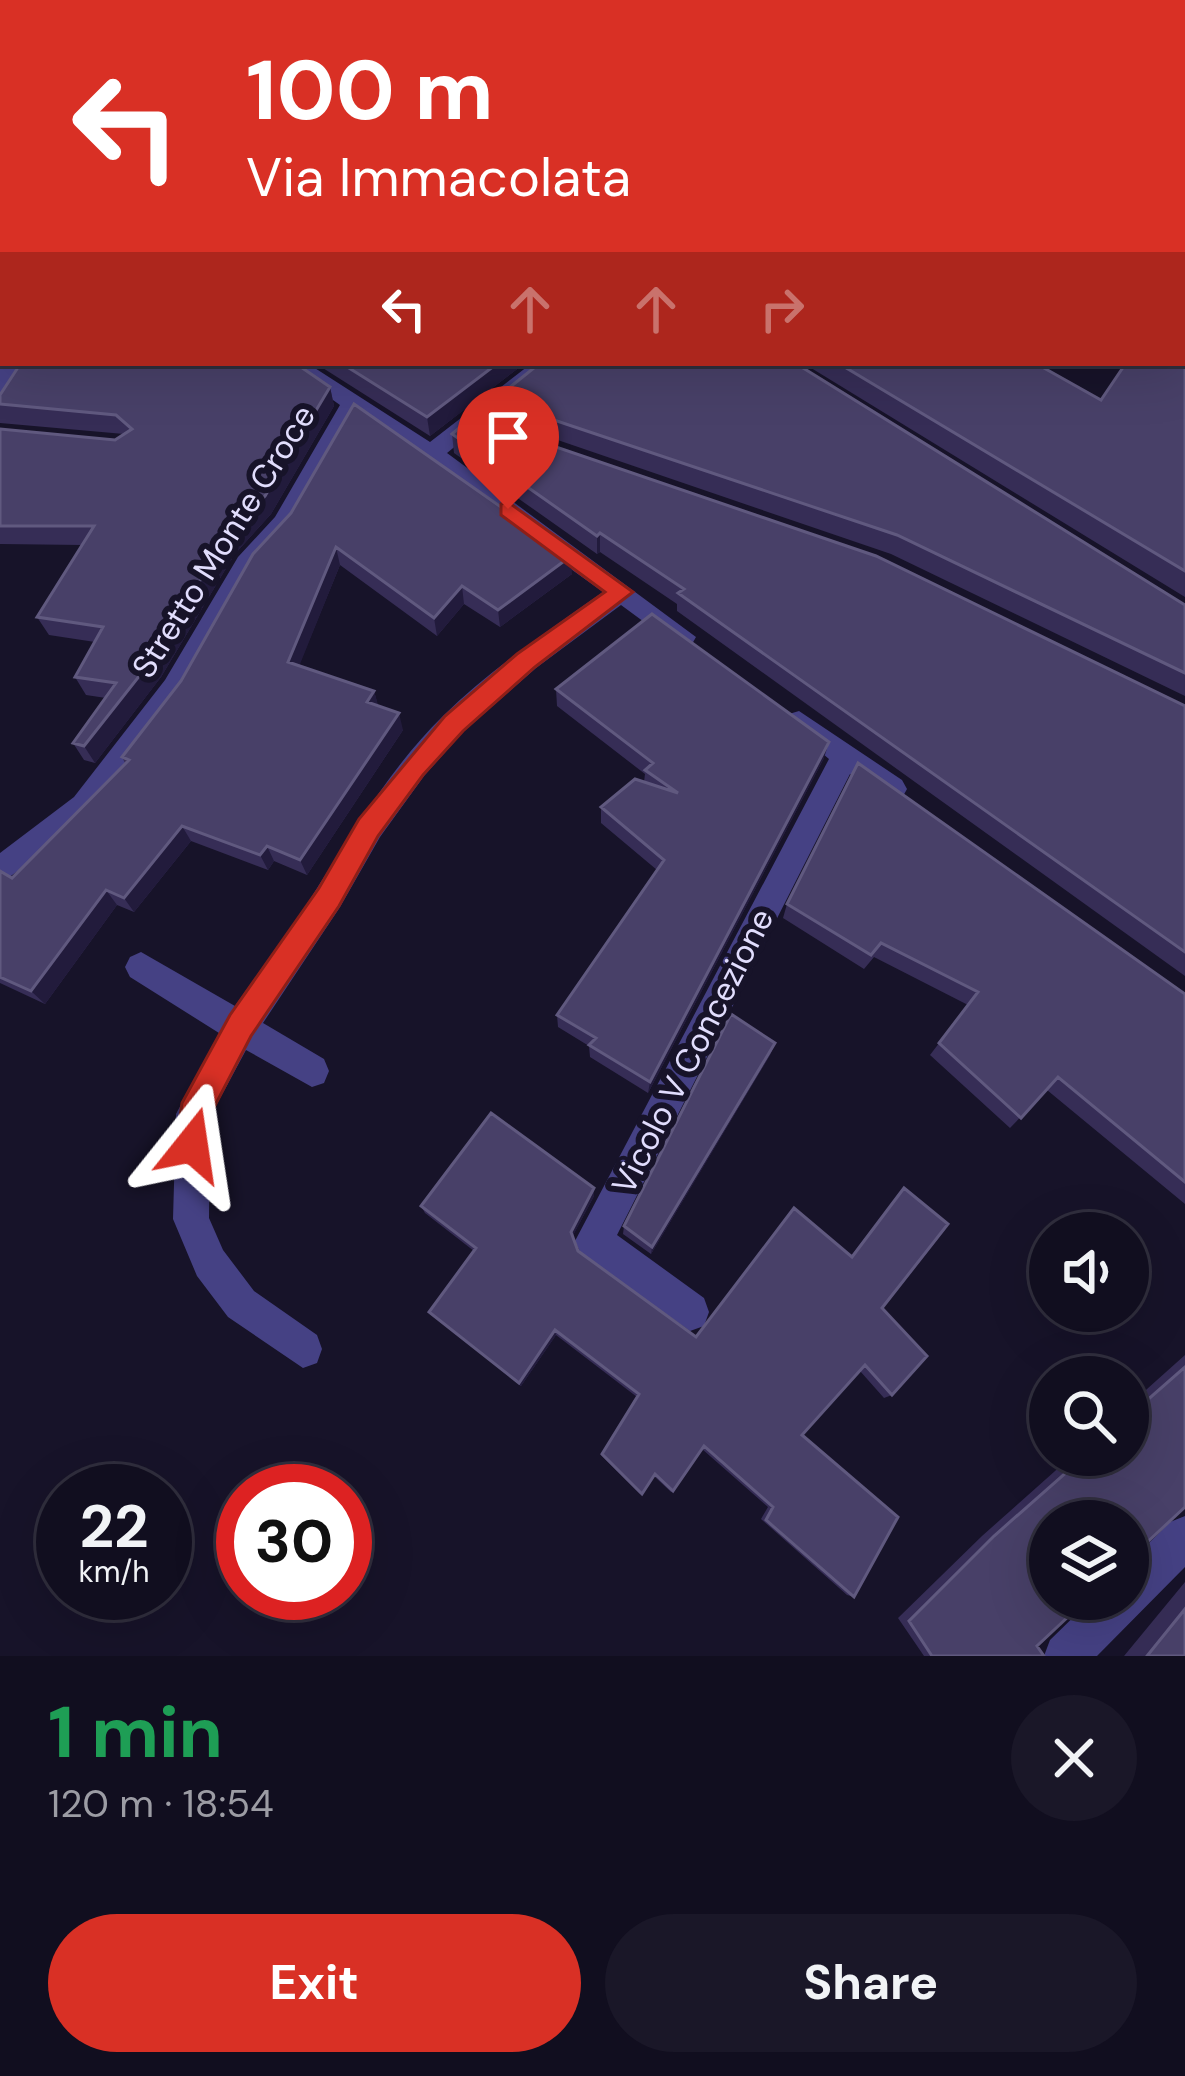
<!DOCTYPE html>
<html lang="en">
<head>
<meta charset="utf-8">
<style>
	:root { --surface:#110e1f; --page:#1a1728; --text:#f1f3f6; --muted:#9c9ca4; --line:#302e3d; --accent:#d93025 }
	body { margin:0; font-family:"DM Sans",sans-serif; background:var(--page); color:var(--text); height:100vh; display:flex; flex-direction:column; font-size:45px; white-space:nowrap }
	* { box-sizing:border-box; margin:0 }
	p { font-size:39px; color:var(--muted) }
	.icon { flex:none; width:66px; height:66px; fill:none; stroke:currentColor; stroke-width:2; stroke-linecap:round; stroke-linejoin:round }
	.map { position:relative; height:1656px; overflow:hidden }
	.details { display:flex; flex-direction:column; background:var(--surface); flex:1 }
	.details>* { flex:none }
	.banner { position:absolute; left:0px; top:0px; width:1185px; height:366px; box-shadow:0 12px 48px #0002,0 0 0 3px var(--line); background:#d93025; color:#fff; overflow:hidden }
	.controls { position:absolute; left:1029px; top:1212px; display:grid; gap:24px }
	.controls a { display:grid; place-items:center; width:120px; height:120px; border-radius:50%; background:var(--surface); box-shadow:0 12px 48px #0002,0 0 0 3px var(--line); font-size:60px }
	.speed { position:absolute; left:36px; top:1464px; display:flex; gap:24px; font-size:60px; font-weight:700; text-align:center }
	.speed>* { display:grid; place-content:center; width:156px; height:156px; border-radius:50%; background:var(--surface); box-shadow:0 12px 48px #0002,0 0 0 3px var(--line); line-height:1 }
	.speed small { font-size:30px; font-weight:400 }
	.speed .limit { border:18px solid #d22; background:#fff; color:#111 }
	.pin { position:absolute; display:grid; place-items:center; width:102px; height:102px; color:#fff; margin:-123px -51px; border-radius:50% 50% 50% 0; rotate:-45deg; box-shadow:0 0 12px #0007 }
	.pin .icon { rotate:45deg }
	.me { position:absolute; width:132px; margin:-66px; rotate:15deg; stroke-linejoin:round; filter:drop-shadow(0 0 9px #0008) }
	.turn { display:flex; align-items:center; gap:42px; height:252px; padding:0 48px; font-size:54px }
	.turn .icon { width:156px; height:156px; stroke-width:2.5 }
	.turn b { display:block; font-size:84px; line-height:102px }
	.lanes { display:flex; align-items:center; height:114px; padding:0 48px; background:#0003; justify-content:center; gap:60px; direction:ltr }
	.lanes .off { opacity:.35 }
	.round { display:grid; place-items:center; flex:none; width:126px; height:126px; border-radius:63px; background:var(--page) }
	.overview { display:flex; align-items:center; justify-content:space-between; height:204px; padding:0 48px }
	h1 { font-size:72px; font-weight:700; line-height:90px; color:#1e9e55 }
	.action { display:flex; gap:24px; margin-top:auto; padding:24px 48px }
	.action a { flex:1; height:138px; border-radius:72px; background:var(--accent); color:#fff; font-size:48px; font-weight:700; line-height:138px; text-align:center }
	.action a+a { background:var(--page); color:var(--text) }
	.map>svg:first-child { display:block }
</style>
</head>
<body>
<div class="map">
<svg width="1185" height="1656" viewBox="0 0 1185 1656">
	<rect width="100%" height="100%" fill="#171329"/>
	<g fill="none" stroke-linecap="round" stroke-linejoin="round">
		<path fill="#454184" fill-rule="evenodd" d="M112 0H132L134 3H114Z
			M0 351 3 363H13L22 390 8 411 0 413Z
			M281 363H307L430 442 532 363H557L447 453 696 637 692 644H674L621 605 536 668 464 731 424 776 380 837 340 907 263 1023 324 1059 329 1071 324 1083 312 1087 246 1050 210 1117 209 1218 223 1250 254 1291 317 1335 322 1349 317 1363 303 1368 228 1317 197 1276 173 1219 176 1114 219 1033 130 977 125 967 130 957 141 952 235 1006C263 966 293 927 319 885 357 826 392 766 443 716 491 669 548 631 603 592L357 416 293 529 256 569 185 696 128 771 94 815 0 884V853L74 797 165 680 238 557 275 517 340 405Z
			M799 711 902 780 907 789 902 798 892 801 850 774 617 1235 704 1298 709 1312 704 1326 690 1331 581 1254 575 1241 829 759 785 722 789 714Z
			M1185 1516V1567L1097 1656H1044L1050 1640 1092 1599H1128V1564L1170 1522Z"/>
		<path fill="#c46cf4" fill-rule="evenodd" d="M188 0H209L186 3Z"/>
	</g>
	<path fill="#362d56" d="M1185 43V597L803 363H1035L1101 400 1182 363Z
		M315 363H525L430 436Z
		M330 387 334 406 271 514 234 555 161 677 95 763 84 760 73 743 106 698 86 695 75 677 95 642 49 635 37 617 82 545 0 544V429L115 440 124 434 0 423V395Z
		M494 400 1185 605V696L891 554 496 419Z
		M452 434 1185 706V976L677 611V604L600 552 597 554 454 453Z
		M291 513 572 574 500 627 464 604 437 636 340 565 299 665 374 691 378 706 403 730 307 875 274 861 268 870 191 841 134 912 117 905 45 1004 0 983V871L12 878 125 763 122 757 181 681Z
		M556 689 824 758 648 1093 590 1057 589 1046 558 1027 557 1015 657 870 601 823V807L644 782 645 774 557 706Z
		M787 904 1185 994V1204L1047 1090 1010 1128 930 1055 968 1005 874 957 864 969 783 918Z
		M775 1043 770 1055 651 1254 623 1234 624 1226Z
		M594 1188V1196L572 1237 578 1251 696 1337 851 1256 904 1188 882 1308 892 1395 884 1398 860 1371 802 1435 854 1597 847 1595 761 1519 768 1507 702 1449 673 1491 671 1492 654 1476 640 1494 601 1455 637 1397 556 1335 521 1386 429 1312 474 1251 425 1213 421 1206Z
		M1185 1355V1507L1037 1646 1044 1656H924L898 1618 982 1536 1073 1455H1128V1406Z
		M1185 1582V1656H1124Z"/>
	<path fill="#221b3c" d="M69 0H86L84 3H67Z
		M3 117V139L0 141V118Z
		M498 363H525L430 436 427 417Z
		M330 387 334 406 271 514 234 555 161 677 95 763 84 746Z
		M600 533V552L597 554V536Z
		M336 547 340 565 294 679 288 662Z
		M571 556 572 574 500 627 498 610Z
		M462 586 464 604 437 636 434 618Z
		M374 691 379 708 367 702Z
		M399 713 403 730 307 875 300 860Z
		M829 742 824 758 648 1093 650 1082Z
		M182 826 191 841 134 912 124 898Z
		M267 846 274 861 268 870 260 855Z
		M106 890 117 905 45 1004 31 991Z
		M775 1043 770 1055 651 1254 652 1247Z
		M594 1188V1196L571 1239V1232Z
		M555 1330 556 1335 521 1386 519 1383Z"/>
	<path fill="#484068" stroke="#60597f" stroke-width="3" d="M0 0H69L67 3H3V117L0 118Z
		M240 0H1171L1168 3H238Z
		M1185 43V571L838 363H1035L1101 400 1126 363H1182V47Z
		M0 201 3 202V341L0 340Z
		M14 363H295L330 387 265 496 227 536 152 660 84 746 73 743 116 683 75 677 103 627 37 617 94 526H0V429L115 440 132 429 116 415 0 404V395L17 369Z
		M341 363H498L427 417Z
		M540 363H795L1185 605V673L897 535 494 400Z
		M354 404 571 556 498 610 462 586 434 618 336 547 288 662 374 691 367 702 399 713 300 860 267 846 260 855 182 826 124 898 106 890 31 991 0 977V871L12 878 129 760 122 757 181 681 253 554 291 513Z
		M471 418 876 556 1185 706V952L678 593 684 589 600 533 597 536 452 434Z
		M652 614 829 742 650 1082 589 1045 596 1038 557 1015 664 860 601 807 635 779 678 793 645 770 653 763 556 689Z
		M858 763 1185 994V1182L1058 1077 1021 1118 939 1043 978 992 881 943 871 955 787 904Z
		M731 1014 775 1043 652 1247 624 1226Z
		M491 1113 594 1188 571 1232 578 1251 696 1337 794 1208 852 1257 904 1188 948 1224 882 1308 927 1356 892 1395 865 1365 802 1435 898 1517 854 1597 766 1520 773 1507 704 1446 673 1491 655 1474 642 1494 602 1454 639 1394 555 1330 519 1383 429 1312 476 1248 421 1206Z
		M1185 1367V1507L1128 1560V1521H1050V1599H1087L1037 1646 1044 1656H932L909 1621 994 1536 1086 1455H1128V1417Z
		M1185 1609V1656H1147Z"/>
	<path fill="#d93025" stroke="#8d1f18" stroke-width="3" d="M508 502 633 592 535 667 463 731 423 775 378 836 339 906 251 1036 209 1117 204 1157 192 1162 181 1157 176 1145 182 1103 230 1015 319 888 359 819 445 716 517 654 605 592 501 515V504Z"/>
	<g text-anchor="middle" stroke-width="12" stroke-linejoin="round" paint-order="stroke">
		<g font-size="33" fill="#e1ddfd" stroke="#171329">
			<text transform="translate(223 541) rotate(-58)" y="12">Stretto Monte Croce</text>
			<text transform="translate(692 1051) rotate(-63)" y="12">Vicolo V Concezione</text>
		</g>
	</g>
</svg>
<div class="controls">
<a><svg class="icon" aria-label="sound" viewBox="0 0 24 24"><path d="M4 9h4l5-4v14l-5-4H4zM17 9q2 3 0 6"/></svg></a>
<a><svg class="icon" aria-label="search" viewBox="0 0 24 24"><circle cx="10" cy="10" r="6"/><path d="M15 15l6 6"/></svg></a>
<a><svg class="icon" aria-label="layers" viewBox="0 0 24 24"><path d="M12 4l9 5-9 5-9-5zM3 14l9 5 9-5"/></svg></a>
</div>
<div class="speed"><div>22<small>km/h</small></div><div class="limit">30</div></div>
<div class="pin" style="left:508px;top:509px;background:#d93025"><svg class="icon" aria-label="arrive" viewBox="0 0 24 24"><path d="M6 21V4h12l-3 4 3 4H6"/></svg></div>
<svg class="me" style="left:192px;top:1145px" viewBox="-20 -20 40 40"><path d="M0-17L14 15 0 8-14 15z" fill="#d93025" stroke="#fff" stroke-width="4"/></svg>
<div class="banner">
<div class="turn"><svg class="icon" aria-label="left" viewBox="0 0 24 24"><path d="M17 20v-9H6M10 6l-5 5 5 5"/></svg><div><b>100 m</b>Via Immacolata</div></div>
<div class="lanes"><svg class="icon" aria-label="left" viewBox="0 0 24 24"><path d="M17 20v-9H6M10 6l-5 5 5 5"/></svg><svg class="icon off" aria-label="ahead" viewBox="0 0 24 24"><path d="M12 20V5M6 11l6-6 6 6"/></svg><svg class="icon off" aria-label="ahead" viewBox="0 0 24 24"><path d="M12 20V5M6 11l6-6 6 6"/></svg><svg class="icon off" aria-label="right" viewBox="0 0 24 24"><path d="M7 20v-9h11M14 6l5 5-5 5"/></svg></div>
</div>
</div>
<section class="details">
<div class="overview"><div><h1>1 min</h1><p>120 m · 18:54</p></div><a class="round"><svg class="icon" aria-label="close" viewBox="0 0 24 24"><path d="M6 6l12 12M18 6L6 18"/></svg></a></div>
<div class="action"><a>Exit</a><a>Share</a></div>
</section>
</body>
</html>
